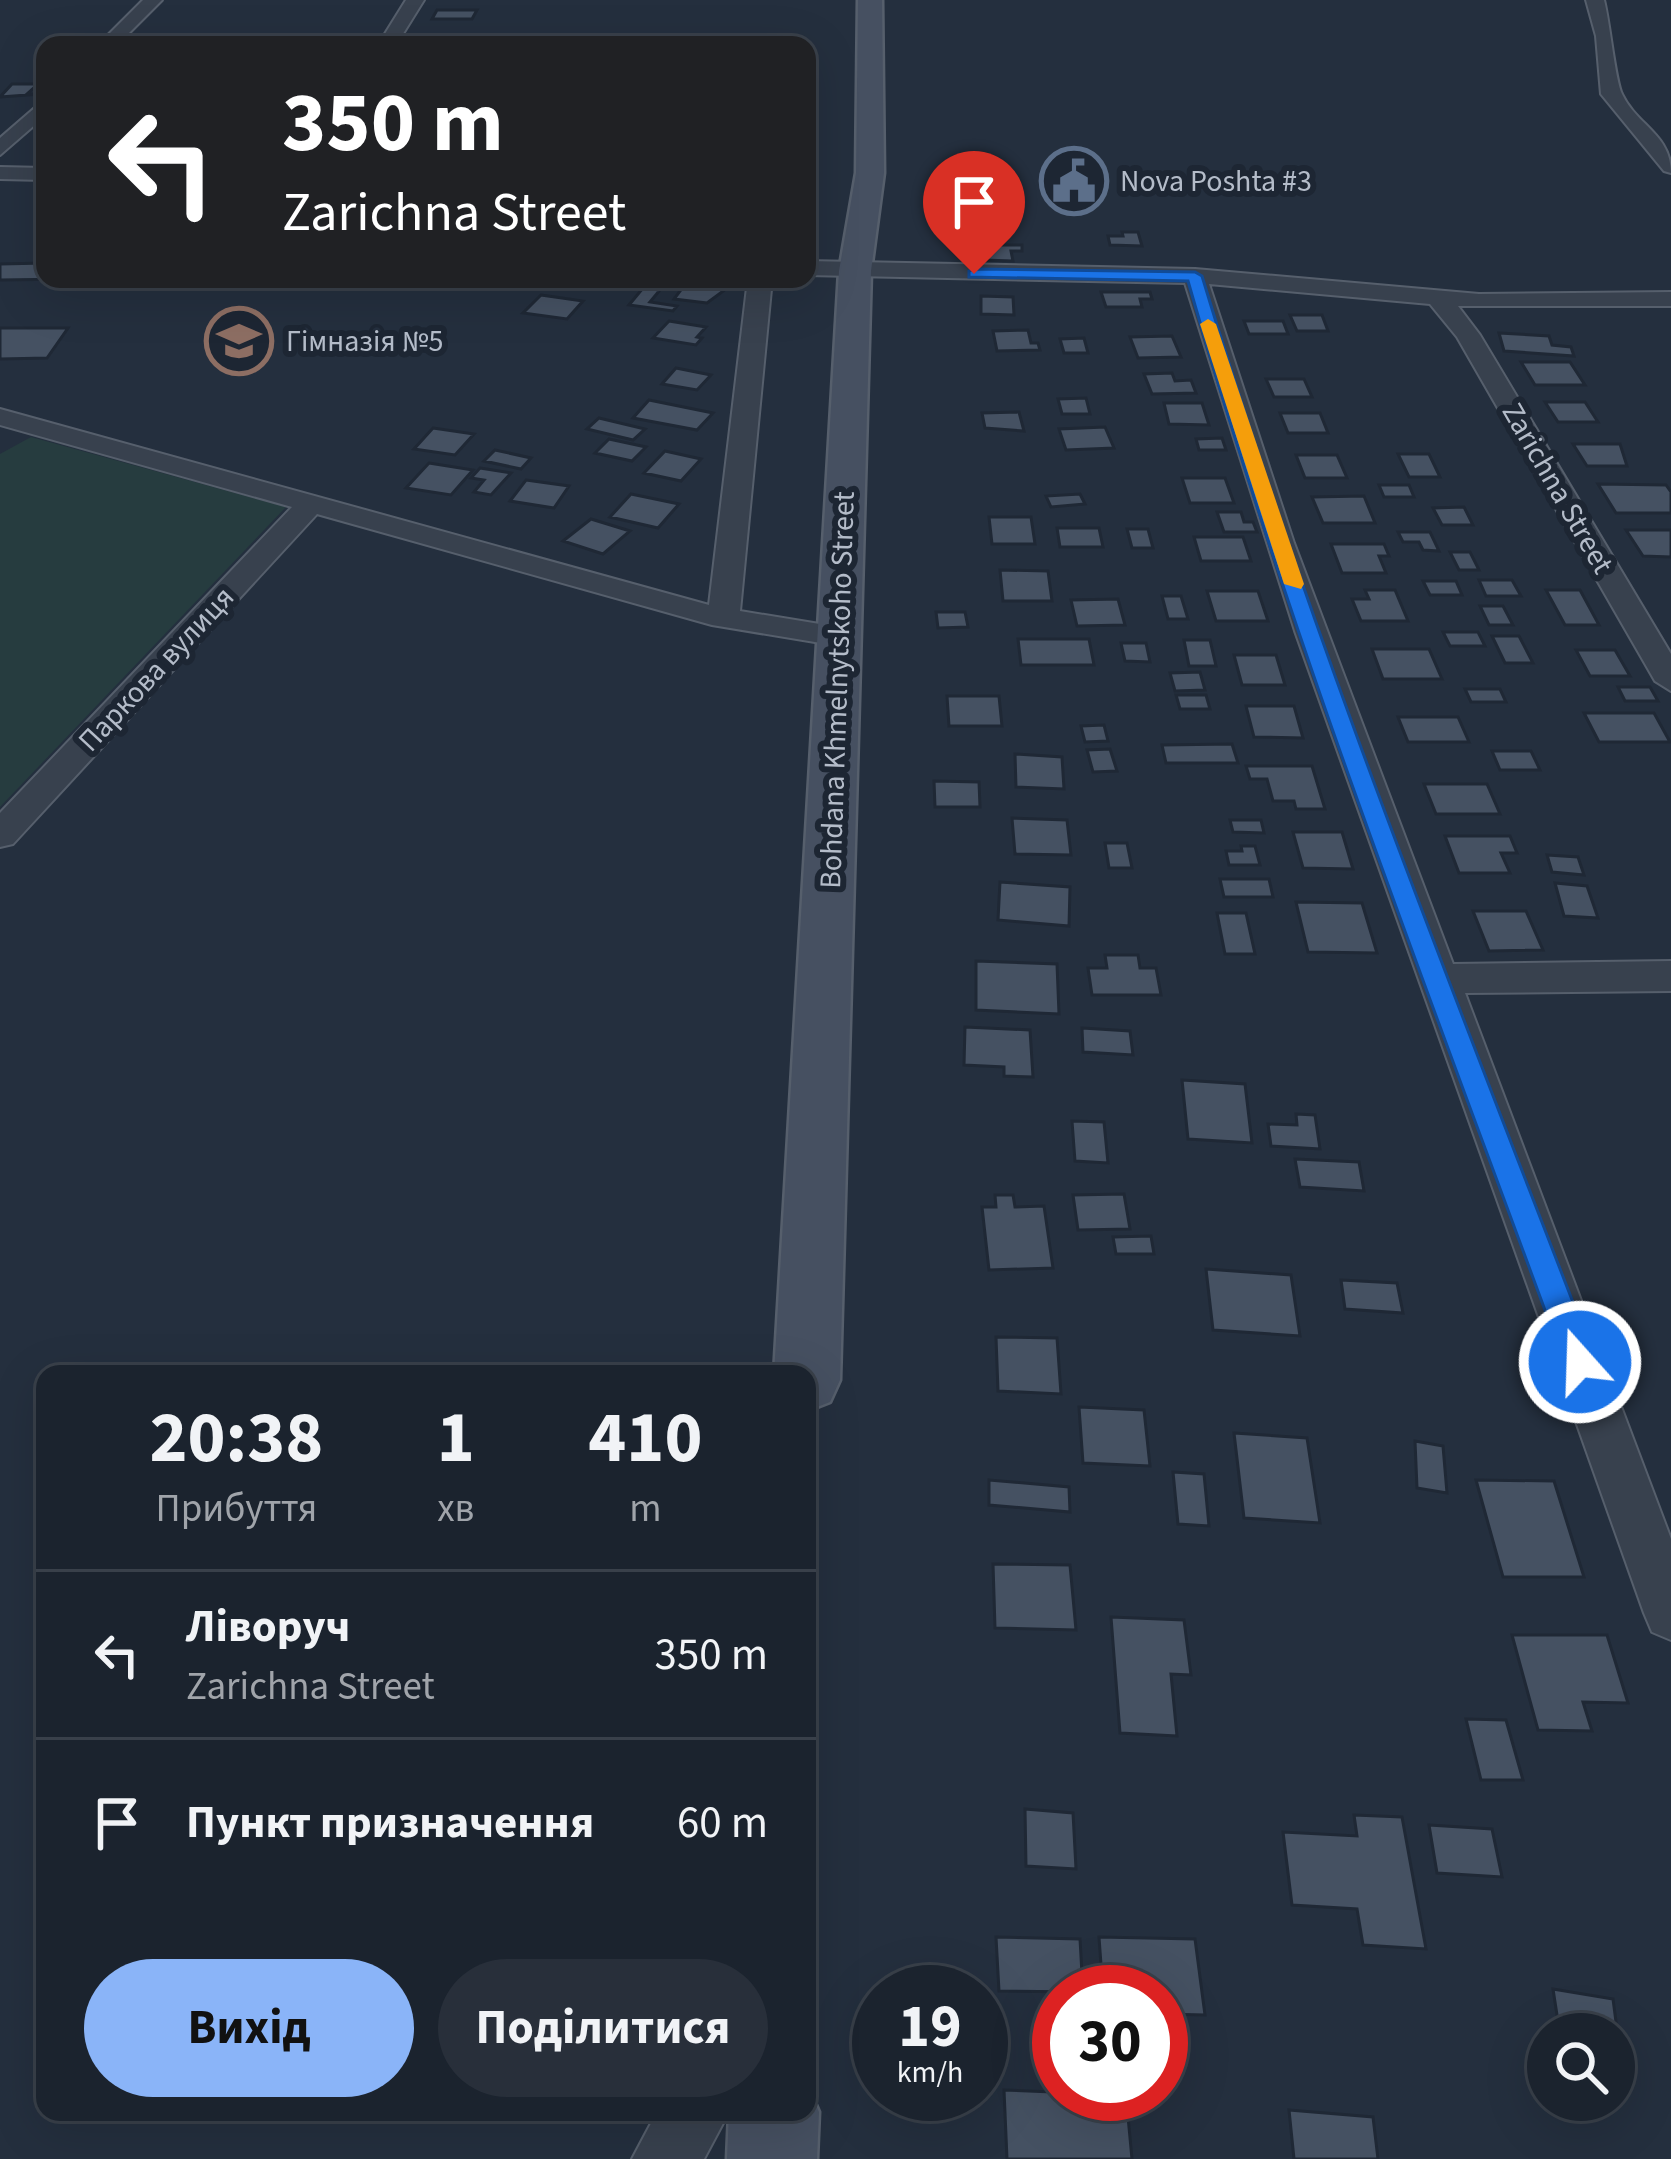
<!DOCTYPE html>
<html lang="uk">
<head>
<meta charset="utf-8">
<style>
	:root { --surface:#1b232e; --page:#282f3a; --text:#f1f3f6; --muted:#a0a4aa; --line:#39404a; --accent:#8ab4f8 }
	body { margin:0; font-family:"Source Sans 3",sans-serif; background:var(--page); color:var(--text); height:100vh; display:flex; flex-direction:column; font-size:45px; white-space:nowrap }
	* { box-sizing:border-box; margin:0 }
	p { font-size:39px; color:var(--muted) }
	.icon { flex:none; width:66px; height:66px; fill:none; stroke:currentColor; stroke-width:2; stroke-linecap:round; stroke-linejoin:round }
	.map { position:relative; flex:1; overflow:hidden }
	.drawer { position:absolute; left:36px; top:1365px; width:780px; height:756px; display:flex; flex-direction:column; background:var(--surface); border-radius:24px; box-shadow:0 12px 48px #0002,0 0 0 3px var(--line) }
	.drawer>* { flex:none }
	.banner { position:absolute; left:36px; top:36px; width:780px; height:252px; border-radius:24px; box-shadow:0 12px 48px #0002,0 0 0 3px var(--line); background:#202124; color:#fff; overflow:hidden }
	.tools { position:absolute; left:1527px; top:2013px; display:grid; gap:24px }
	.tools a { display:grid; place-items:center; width:108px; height:108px; border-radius:50%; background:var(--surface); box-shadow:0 12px 48px #0002,0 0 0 3px var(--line); font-size:60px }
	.speed { position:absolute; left:852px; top:1965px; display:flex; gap:24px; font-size:60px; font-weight:700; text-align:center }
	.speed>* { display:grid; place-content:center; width:156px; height:156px; border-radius:50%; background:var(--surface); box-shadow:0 12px 48px #0002,0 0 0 3px var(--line); line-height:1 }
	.speed small { font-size:30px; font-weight:400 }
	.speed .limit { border:18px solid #d22; background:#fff; color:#111 }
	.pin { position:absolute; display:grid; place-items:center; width:102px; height:102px; color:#fff; margin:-123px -51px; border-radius:50% 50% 50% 0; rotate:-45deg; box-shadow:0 0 12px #0007 }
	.pin .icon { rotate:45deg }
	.me { position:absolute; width:132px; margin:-66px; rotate:340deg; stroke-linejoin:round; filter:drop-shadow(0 0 9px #0008) }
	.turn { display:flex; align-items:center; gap:42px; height:252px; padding:0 48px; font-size:54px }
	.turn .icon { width:156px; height:156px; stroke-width:2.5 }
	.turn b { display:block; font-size:84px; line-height:102px }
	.eta { display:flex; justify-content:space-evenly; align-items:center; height:204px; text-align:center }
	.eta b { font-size:72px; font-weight:700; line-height:84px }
	.action { display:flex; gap:24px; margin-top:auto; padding:24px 48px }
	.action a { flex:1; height:138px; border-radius:72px; background:var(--accent); color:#111; font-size:48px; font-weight:700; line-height:138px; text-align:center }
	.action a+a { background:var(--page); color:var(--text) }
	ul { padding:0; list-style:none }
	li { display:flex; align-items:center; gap:36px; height:168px; padding:0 48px; border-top:3px solid var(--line) }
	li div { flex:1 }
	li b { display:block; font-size:45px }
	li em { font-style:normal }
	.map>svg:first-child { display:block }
</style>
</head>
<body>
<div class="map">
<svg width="1671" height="2159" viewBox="0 0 1671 2159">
	<rect width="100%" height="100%" fill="#242f3e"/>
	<path fill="#263c3f" d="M31 437 286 507 0 807V454Z"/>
	<path fill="#455162" stroke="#1f2835" stroke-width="3" d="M437 10H477L472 19H432Z
		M12 84H38L27 94H41L0 97Z
		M1075 175H1101L1104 189H1078Z
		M982 202 1010 203V215L981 214Z
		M1122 232H1138L1142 246 1110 245 1108 236H1123Z
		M991 245H1022V251H1011L1013 261 983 260V250H991Z
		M45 263V279H72L0 280V264Z
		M689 279 723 282 719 288 726 289 707 303 674 299Z
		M643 288 660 290 650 302 677 306 673 311 629 305Z
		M1101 292H1150L1152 299H1140L1142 307H1106Z
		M541 295 583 301 567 319 523 313Z
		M981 296 1013 297 1014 315 981 314Z
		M1290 315H1322L1328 331H1297Z
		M669 321 706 327 697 337 702 338 696 345 653 338Z
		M1244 321H1283L1288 334H1249Z
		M0 328H68L47 358 0 359Z
		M1028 330 1031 343H1038L1040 350 997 351 993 331Z
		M1499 333 1549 336 1552 345 1571 347 1574 356 1504 351Z
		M1172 336 1181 357 1138 358 1130 337Z
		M1084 338 1088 353H1064L1060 339Z
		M1521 362H1570L1585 385H1535Z
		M676 368 711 375 697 390 662 384Z
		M1172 373 1175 381 1191 380 1196 393 1152 394 1144 374Z
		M1266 379H1304L1312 397H1274Z
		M1086 398 1090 414H1062L1058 399Z
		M649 400 713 413 697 430 633 418Z
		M1545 402H1585L1598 422H1558Z
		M1164 403H1202L1209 425 1169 424Z
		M1019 412 1024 431 985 428 982 413Z
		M1280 413H1320L1328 433H1288Z
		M599 418 645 429 633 440 587 429Z
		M1105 427 1114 448 1066 450 1059 429Z
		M433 428 474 434 455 455 414 449Z
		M1222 438 1226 450H1199L1196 439Z
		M609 439 646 447 632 461 595 453Z
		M1573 444H1620L1627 466H1587Z
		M495 450 531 458 521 469 484 461Z
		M665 451 701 459 681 481 644 473Z
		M1398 454H1429L1440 477H1409Z
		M1296 455H1337L1347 478H1305Z
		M429 463 473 470 451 495 406 488Z
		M480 468 511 473 491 495 474 492 484 480 471 478Z
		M1182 478H1225L1234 503H1190Z
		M526 480 569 486 554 508 510 501Z
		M1598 484 1666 485 1671 492V513H1616Z
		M1379 485H1409L1414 497H1384Z
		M631 494 679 504 658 528 610 517Z
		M1080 494 1085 504 1051 507 1046 496Z
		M1364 496 1375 523H1323L1312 497Z
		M1464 507 1473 525H1442L1433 508Z
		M1217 512H1241L1244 522H1253L1257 532H1224Z
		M989 517H1031L1035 544H992Z
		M591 519 630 531 603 554 563 541Z
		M1057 528H1099L1103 547H1060Z
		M1127 529H1148L1153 548H1132Z
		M1626 530H1671V557L1643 556Z
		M1398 532H1430L1439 551 1423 550 1419 542H1403Z
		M1194 537H1243L1251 561H1201Z
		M1331 544H1384L1389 556H1379L1386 573H1342Z
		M1450 552H1470L1479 570H1459Z
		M1000 570 1048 571 1052 601H1003Z
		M1479 580H1512L1521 596H1486Z
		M1423 581H1456L1462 595H1430Z
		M1365 590H1395L1408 621H1361L1352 599H1369Z
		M1546 590H1580L1599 625H1565Z
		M1207 591H1258L1268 621H1216Z
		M1162 596H1181L1188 619H1168Z
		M1118 599 1125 625 1077 626 1071 600Z
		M1480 606H1503L1513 625H1489Z
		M936 612H965L968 627 938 628Z
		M1443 632H1478L1485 646H1450Z
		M1492 636H1519L1533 663H1505Z
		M1018 639H1089L1094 665H1021Z
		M1184 640H1210L1216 666H1189Z
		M1121 643H1146L1150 662 1125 661Z
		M1372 649H1429L1442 679H1383Z
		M1576 650H1615L1630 676H1590Z
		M1234 655H1276L1285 685H1242Z
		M1200 672 1205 690 1175 691 1170 673Z
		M1618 687H1650L1658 701H1625Z
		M1465 689H1500L1506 702H1471Z
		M1176 695H1206L1210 709H1180Z
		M947 696H999L1002 726H949Z
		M1246 706H1294L1303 738 1254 737Z
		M1584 713H1654L1670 742H1599Z
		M1398 717H1458L1469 742H1408Z
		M1104 725 1108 741 1085 742 1081 726Z
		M1232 744 1238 763H1166L1162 745Z
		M1110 749 1117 771 1093 772 1087 750Z
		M1492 751H1531L1540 770H1500Z
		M1015 754 1062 757 1064 789 1016 787Z
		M1246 766H1312L1325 809H1296L1294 801H1273L1267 779H1250Z
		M934 781 979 782 980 807H935Z
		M1424 784H1487L1500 814H1436Z
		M1012 818 1067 820 1071 855 1015 854Z
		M1230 820H1261L1264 833 1233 832Z
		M1293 832H1342L1353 869 1303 868Z
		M1445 836H1510L1517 853H1501L1510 873H1459Z
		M1105 843H1127L1132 868H1109Z
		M1241 846H1255L1260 865H1229L1226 851H1242Z
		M1547 855 1578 857 1584 875 1552 872Z
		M1220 879H1269L1273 897H1224Z
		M1000 882 1070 887 1069 926 998 920Z
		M1555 883 1587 886 1598 918 1564 916Z
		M1296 902 1362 903 1377 953 1308 952Z
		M1473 911H1526L1543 950 1489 951Z
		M1217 913H1246L1255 954H1225Z
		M1105 955H1138L1140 968H1156L1161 995H1092L1088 968H1107Z
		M976 961 1057 964 1059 1014 976 1010Z
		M965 1027 1030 1030 1033 1077 1004 1076V1067L964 1065Z
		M1082 1028 1130 1031 1133 1055 1083 1052Z
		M1182 1080 1245 1084 1252 1143 1188 1139Z
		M1296 1114 1315 1115 1320 1149 1271 1146 1268 1124 1297 1125Z
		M1072 1121 1104 1122 1108 1163 1075 1161Z
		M1295 1159 1359 1162 1364 1191 1300 1187Z
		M1124 1194 1130 1229 1078 1230 1073 1195Z
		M995 1195H1013L1015 1207 1044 1206 1053 1268 989 1270 982 1207H996Z
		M1151 1236 1154 1254H1116L1113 1237Z
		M1206 1269 1291 1275 1300 1336 1213 1330Z
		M1341 1280 1397 1283 1403 1313 1345 1309Z
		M996 1337 1057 1338 1061 1394 998 1391Z
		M1079 1407 1144 1410 1150 1466 1083 1463Z
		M1234 1433 1307 1438 1320 1523 1244 1518Z
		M1415 1441 1443 1446 1447 1493 1417 1488Z
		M1173 1472 1204 1474 1209 1526 1178 1524Z
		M989 1480 1069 1487 1070 1512 989 1505Z
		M1476 1480 1554 1481 1584 1577H1503Z
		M993 1564 1070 1565 1076 1630 995 1628Z
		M1111 1617 1184 1620 1191 1675 1171 1674 1177 1736 1120 1733Z
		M1512 1635H1607L1628 1703 1583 1702 1592 1731 1538 1730Z
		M1466 1719 1506 1720 1523 1780H1481Z
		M1025 1809 1073 1813 1076 1869 1026 1866Z
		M1354 1815 1402 1817 1426 1949 1363 1945 1357 1909 1292 1905 1283 1832 1357 1836Z
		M1429 1825 1492 1829 1502 1877 1437 1873Z
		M996 1937 1080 1939 1083 1992 999 1991Z
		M1099 1937 1195 1939 1205 2015 1161 2014V1992H1103Z
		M1553 1989 1613 1999 1618 2037 1559 2028Z
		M1004 2090 1126 2095 1132 2159H1007Z
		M1289 2110 1373 2117 1378 2159H1294Z"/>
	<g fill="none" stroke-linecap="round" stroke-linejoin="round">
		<g stroke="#565f6c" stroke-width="4">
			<path id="street" d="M143 0H162L117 45H98Z
				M406 0H424L396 45H378Z
				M1586 0H1604C1610 23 1615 80 1622 94 1637 126 1671 134 1671 173L1664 171 1601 94 1596 36Z
				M45 99V116L0 155V138Z
				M0 167 45 168V180L0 179Z
				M807 261 1195 269 1479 294 1671 292V306H1458L1480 335 1671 654V691L1655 681 1457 337 1430 304 1209 284 1294 543 1453 964 1671 961V991L1465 993 1671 1539V1640L1652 1632 1644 1613 1295 631 1185 283 807 275Z
				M748 279H772L740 611 850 629 855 636 850 643 839 646 712 625 317 514 13 844 0 847V813L292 507 0 425V409L709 605Z
				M657 2112H729L704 2159H632Z"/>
		</g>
		<g stroke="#565f6c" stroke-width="5">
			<path id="secondary" d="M858 0H882L884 173 871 271 840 1380 830 1402 807 1411V1374H774L839 271 856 173Z
				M807 2084 819 2112 817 2159H727L729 2112H807Z"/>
		</g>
		<use href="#street" fill="#38414e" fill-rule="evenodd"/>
		<use href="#secondary" fill="#465061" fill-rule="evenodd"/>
	</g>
	<path fill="#1a73e8" stroke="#114b97" stroke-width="3" d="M974 269 1195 272 1202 276C1313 645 1458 1003 1596 1362L1591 1372 1580 1376 1569 1372 1564 1362C1433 1004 1293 648 1188 281L969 277V271Z"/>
	<path fill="#f59e0b" d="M1208 319 1216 324 1304 584 1301 589 1284 584 1200 324Z"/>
	<defs>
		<g id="civic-ring" transform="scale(3.45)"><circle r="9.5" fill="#1d2633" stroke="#5c6f8a" stroke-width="1.5"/><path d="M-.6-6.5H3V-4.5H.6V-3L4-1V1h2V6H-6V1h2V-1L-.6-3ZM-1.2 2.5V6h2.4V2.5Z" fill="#5c6f8a"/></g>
		<g id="school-ring" transform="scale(3.45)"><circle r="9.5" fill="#1d2633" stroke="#8d6e63" stroke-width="1.5"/><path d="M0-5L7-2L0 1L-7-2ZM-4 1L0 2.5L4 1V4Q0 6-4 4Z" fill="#8d6e63"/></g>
	</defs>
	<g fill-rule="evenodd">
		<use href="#civic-ring" x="1074" y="181"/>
		<use href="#school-ring" x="239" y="341"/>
	</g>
	<g text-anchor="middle" stroke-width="12" stroke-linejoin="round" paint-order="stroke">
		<g font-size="30" fill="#b4bcc9" stroke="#1d2633" text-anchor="start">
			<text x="1120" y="191">Nova Poshta #3</text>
			<text x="286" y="351">Гімназія №5</text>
		</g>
		<g font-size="30" fill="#b4bcc9" stroke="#1d2633">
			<text transform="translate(1558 488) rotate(60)" y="10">Zarichna Street</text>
			<text transform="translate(156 669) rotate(-47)" y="10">Паркова вулиця</text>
			<text transform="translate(837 690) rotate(-88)" y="10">Bohdana Khmelnytskoho Street</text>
		</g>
	</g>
</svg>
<div class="tools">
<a><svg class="icon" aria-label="search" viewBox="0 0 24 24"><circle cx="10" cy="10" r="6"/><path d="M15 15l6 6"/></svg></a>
</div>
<div class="speed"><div>19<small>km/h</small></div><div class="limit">30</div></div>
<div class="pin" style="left:974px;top:274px;background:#d93025"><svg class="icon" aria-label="arrive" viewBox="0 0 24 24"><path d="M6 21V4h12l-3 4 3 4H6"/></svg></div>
<svg class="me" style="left:1580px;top:1362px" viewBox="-20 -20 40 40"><circle r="17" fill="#1a73e8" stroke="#fff" stroke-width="3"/><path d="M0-11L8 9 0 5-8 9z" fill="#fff"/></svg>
<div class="banner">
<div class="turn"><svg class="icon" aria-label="left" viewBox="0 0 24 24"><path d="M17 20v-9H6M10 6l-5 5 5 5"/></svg><div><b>350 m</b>Zarichna Street</div></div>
</div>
<section class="drawer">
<div class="eta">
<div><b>20:38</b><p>Прибуття</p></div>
<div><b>1</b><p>хв</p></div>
<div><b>410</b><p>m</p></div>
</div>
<ul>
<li><svg class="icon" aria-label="left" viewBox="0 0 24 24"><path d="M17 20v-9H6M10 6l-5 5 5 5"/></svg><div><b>Ліворуч</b><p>Zarichna Street</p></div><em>350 m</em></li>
<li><svg class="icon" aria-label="arrive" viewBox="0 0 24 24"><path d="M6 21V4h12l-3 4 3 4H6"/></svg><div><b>Пункт призначення</b></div><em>60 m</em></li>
</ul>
<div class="action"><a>Вихід</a><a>Поділитися</a></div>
</section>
</div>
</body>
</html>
